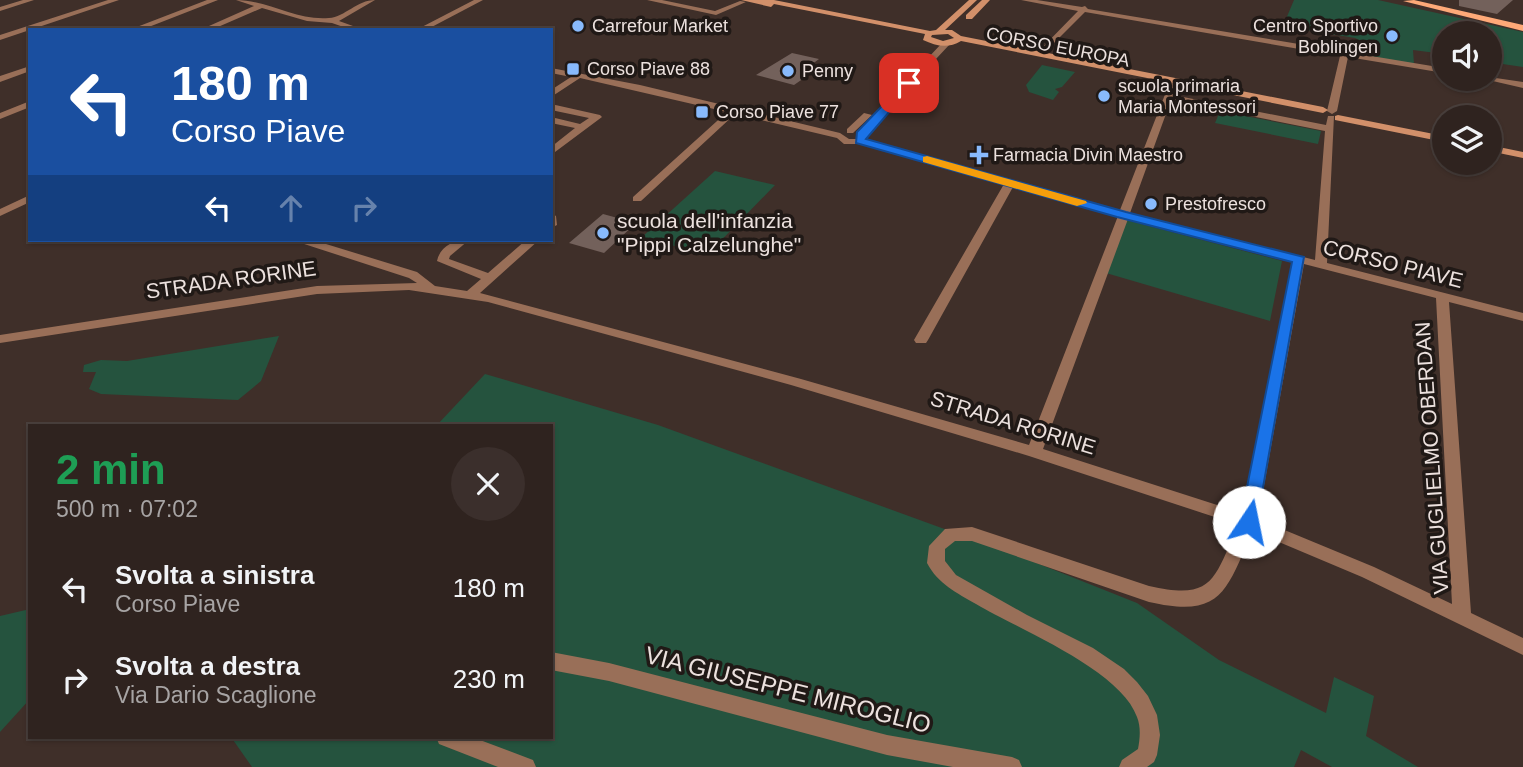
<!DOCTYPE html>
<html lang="it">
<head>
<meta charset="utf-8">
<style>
	:root { --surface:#2f231f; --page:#3b2f2c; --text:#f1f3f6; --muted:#a7a4a4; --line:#4a403d }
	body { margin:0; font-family:Helvetica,sans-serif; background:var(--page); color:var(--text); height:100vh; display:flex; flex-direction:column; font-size:26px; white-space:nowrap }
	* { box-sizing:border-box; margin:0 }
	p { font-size:23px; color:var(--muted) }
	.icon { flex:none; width:38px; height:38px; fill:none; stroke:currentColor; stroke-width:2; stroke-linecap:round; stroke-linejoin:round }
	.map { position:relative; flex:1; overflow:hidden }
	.side { position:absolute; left:28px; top:424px; width:525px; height:315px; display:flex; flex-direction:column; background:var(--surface); border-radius:0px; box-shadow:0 2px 5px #0004,0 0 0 2px var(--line) }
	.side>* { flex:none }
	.hud { position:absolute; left:28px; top:28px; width:525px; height:214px; border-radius:0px; box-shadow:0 2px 5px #0004,0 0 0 2px var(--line); background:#1a4fa0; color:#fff; overflow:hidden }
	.controls { position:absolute; left:1432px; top:21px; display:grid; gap:14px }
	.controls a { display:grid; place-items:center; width:70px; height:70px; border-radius:50%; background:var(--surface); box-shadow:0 2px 5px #0004,0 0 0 2px var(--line); font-size:35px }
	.pin { position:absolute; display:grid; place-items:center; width:60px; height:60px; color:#fff; margin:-30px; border-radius:14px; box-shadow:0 4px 10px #0006 }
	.me { position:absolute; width:77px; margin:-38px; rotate:11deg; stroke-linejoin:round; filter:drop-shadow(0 0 5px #0008) }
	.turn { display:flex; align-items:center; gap:24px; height:147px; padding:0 28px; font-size:32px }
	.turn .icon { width:91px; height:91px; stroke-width:2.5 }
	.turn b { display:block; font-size:49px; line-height:60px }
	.lanes { display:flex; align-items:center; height:66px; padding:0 28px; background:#0003; justify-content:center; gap:35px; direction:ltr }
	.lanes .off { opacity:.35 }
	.round { display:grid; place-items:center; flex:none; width:74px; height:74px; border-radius:37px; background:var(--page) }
	.overview { display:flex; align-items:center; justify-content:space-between; height:119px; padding:0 28px }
	h1 { font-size:42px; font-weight:700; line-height:52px; color:#1e9e55 }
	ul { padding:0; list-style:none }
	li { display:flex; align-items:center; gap:21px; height:91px; padding:0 28px }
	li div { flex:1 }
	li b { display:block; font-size:26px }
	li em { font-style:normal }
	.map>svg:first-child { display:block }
</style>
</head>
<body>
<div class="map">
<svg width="1523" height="767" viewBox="0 0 1523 767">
	<rect width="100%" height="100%" fill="#3f2f29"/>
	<path fill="#25533e" d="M1294 0H1378L1523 32V67L1489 62V33H1444V54L1413 50 1414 64 1357 55 1359 49 1357 46H1361V41L1355 38 1283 26Z
		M1042 65 1075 72 1062 87 1055 89 1059 92 1053 100 1029 92 1026 85Z
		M1220 111 1321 131 1318 144 1215 123Z
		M715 171 775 185 707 255 642 237Z
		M1126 220 1282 261 1270 321 1106 273Z
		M279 336 261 381 238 400 101 394 89 389 96 372H83L84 365 101 360 127 361Z
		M485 374 658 425 1019 556 1137 603 1219 660 1326 713 1334 677 1374 696 1366 736 1418 767H1332L1301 750 1294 767H252L231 737H551V425H437Z
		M30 609V699L0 732V616Z"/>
	<path fill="#73615b" d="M1459 0H1513L1497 14 1459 6Z
		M792 53 819 59 811 65 820 67 794 85 756 75Z
		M603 214 636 223 604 253 569 243Z"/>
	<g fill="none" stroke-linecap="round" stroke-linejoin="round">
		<path fill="#996f58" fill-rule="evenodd" d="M23 0H34L0 11V7Z
			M108 0H119L0 40V35Z
			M207 0H218L141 30H129Z
			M236 0C268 0 297 21 329 18 345 17 357 0 375 0L339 21 353 26 352 30 332 23 307 21 262 8 211 30H200L254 6Z
			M474 0H483L426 30H416Z
			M647 0H662L715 11 740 1 746 2 716 15Z
			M1021 0H1037L1082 7 1085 6 1088 9 1444 68V73L1348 57 1337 111 1332 114 1327 111 1340 56 1085 12 1041 56 1037 54 1038 52 1078 11Z
			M943 42 950 44 864 136H858V132Z
			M30 66V71L0 82V76Z
			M551 68 640 85 840 133 849 139H863L1120 210 1171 79 1178 81 1173 95 1326 125 1328 116H1334L1327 263 1523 313V321L1449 302 1471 613 1523 638V655L1362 577 1253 531C1226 589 1224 619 1149 602L972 541H955L945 549V561L956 575 1027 615 1093 648 1124 669 1137 682 1148 696 1157 715 1160 735 1157 755 1154 762 1147 767H1119L1122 760 1138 749C1140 738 1141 727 1137 717 1121 670 1018 629 976 604 957 593 938 584 927 563L929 546 945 529 972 527 1149 586C1216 601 1213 578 1239 525L1029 456 791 385 488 302 409 290 317 294 0 343V335L317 286 417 283 409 278 298 242 296 240H313L417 272 435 286 467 291 481 279 437 261C440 246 455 239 469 240L450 256 449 259 488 273 526 240H539L480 293 801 379 1029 445 1118 216 1013 187 928 340 926 343H916L914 340 1004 184 860 144H844L837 138 735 114 641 201H633V197L727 112 580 78 551 97V90L571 77 551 73ZM1171 100 1325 131 1315 260 1130 213ZM1128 219 1293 261 1242 513 1043 449ZM1304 264 1436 298 1452 604 1374 567 1258 519Z
			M1489 77 1523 82V88L1484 79H1489Z
			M30 101V107L0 119V113Z
			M551 104 600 115 602 117 551 155V147L575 128 551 123V117L580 124 589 118 551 110Z
			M864 113 872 115 853 133H847V129Z
			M30 195V202L0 216V209Z
			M551 213 556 216 557 225 551 228Z
			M551 652 609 663 887 735 1012 757 1019 760 1022 767H953L887 755 609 681 551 670Z
			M436 737H472L533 760 536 767H498L439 744Z"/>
		<path fill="#d2906a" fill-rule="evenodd" d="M741 0H774L930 31 936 30 969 0H977L945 30H952L961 36 1323 107 1328 110 1323 113 961 41C948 49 936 46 923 40L925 34 774 4 771 7ZM948 34 954 38 943 41 931 37 932 35Z
			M982 0H990L972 19H966V15Z
			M1338 115 1444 136V142L1335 120V116Z
			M1489 145 1523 152V158L1489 151Z"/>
		<path fill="#fea978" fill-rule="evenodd" d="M1414 0 1523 25V31L1403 1Z"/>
	</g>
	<path fill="#1a73e8" stroke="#114b97" stroke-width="2" d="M906 81 914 83 866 139 1126 212 1304 257 1256 527H1242L1240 522 1292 262 1117 217 856 143 857 132Z"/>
	<path fill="#f59e0b" d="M927 156 1086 201 1087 203 1077 206 923 162V157Z"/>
	<g fill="#88bafc" stroke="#201916" stroke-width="2.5">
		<circle cx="578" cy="26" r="7"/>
		<circle cx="1392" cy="36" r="7"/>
		<rect x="566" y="62" width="14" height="14" rx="3.5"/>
		<circle cx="788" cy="71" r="7"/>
		<circle cx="1104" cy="96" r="7"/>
		<rect x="695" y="105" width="14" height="14" rx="3.5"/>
		<path d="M975.5 144.5h7v7h7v7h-7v7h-7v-7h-7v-7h7z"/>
		<circle cx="1151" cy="204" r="7"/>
		<circle cx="603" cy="233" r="7"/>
	</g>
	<g text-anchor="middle" stroke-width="7" stroke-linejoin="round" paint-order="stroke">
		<g font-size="18" fill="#ece1de" stroke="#201916" text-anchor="start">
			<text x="592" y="32">Carrefour Market</text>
			<text x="1378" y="32" text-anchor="end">Centro Sportivo<tspan x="1378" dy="21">Boblingen</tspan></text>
			<text x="587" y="75">Corso Piave 88</text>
			<text x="802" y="77">Penny</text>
			<text x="1118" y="92">scuola primaria<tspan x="1118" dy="21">Maria Montessori</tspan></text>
			<text x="716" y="118">Corso Piave 77</text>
			<text x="993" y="161">Farmacia Divin Maestro</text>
			<text x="1165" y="210">Prestofresco</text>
		</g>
		<g font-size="18" fill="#ece1de" stroke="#201916">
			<text transform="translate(1058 47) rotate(11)" y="6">CORSO EUROPA</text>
		</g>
		<g font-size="21" fill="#ece1de" stroke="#201916" text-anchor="start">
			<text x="617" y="228">scuola dell'infanzia<tspan x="617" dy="24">"Pippi Calzelunghe"</tspan></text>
		</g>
		<g font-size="21" fill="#ece1de" stroke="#201916">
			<text transform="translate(1393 264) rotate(14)" y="7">CORSO PIAVE</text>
			<text transform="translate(231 280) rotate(-8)" y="7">STRADA RORINE</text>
			<text transform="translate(1013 423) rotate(17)" y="7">STRADA RORINE</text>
			<text transform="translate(1432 458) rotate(-94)" y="7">VIA GUGLIELMO OBERDAN</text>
		</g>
		<g font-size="24" fill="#ece1de" stroke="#201916">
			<text transform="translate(788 690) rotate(14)" y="8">VIA GIUSEPPE MIROGLIO</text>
		</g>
	</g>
</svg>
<div class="controls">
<a><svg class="icon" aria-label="sound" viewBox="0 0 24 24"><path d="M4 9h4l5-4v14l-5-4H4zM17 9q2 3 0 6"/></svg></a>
<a><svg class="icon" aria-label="layers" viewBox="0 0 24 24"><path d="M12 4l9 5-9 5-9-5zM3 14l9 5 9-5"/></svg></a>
</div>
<div class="pin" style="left:909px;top:83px;background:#d93025"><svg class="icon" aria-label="arrive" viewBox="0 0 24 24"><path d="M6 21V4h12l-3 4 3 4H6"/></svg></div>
<svg class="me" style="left:1249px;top:522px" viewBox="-20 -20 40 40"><circle r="19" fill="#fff"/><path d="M0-13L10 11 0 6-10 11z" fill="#1a73e8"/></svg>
<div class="hud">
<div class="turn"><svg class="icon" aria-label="left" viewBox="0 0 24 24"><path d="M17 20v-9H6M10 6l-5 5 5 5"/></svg><div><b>180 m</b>Corso Piave</div></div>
<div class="lanes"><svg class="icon" aria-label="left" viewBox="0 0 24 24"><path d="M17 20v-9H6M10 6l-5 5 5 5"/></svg><svg class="icon off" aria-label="ahead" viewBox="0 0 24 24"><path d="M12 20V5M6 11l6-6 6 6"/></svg><svg class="icon off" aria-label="right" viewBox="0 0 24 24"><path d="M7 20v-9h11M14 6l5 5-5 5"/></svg></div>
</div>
<section class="side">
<div class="overview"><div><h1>2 min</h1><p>500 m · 07:02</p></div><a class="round"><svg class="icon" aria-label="close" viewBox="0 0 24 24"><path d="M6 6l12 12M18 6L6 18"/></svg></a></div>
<ul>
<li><svg class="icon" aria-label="left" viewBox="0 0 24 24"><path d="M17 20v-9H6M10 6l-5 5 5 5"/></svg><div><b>Svolta a sinistra</b><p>Corso Piave</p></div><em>180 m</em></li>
<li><svg class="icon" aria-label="right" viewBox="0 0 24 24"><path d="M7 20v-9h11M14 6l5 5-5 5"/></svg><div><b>Svolta a destra</b><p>Via Dario Scaglione</p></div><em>230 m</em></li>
</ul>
</section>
</div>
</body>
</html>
